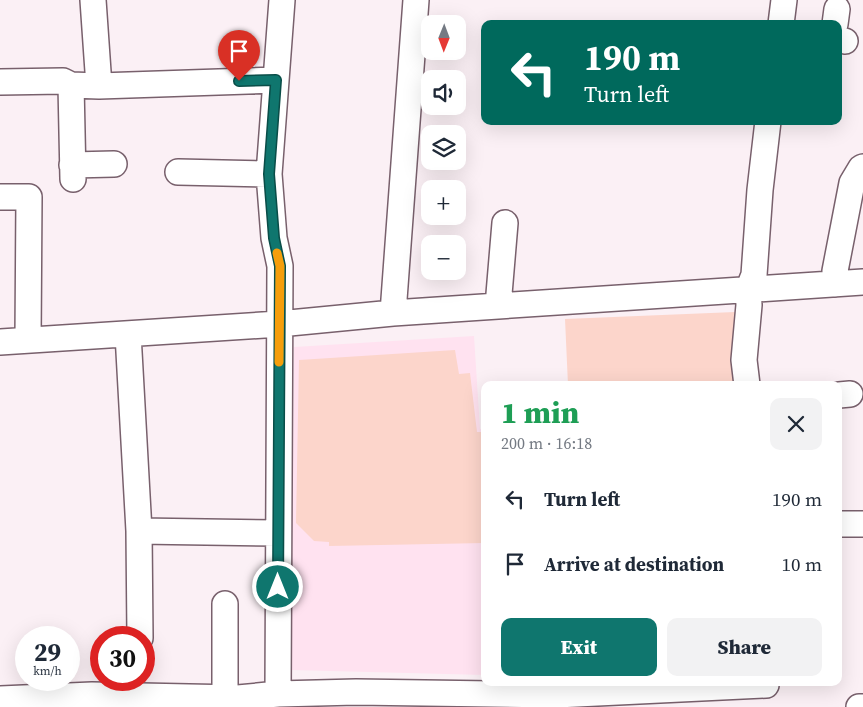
<!DOCTYPE html>
<html lang="en">
<head>
<meta charset="utf-8">
<style>
	:root { --surface:#fff; --page:#f2f2f3; --text:#1f2937; --muted:#747a83; --accent:#0f766e }
	body { margin:0; font-family:"Source Serif 4",serif; background:var(--page); color:var(--text); height:100vh; display:flex; flex-direction:column; font-size:19px; white-space:nowrap }
	* { box-sizing:border-box; margin:0 }
	p { font-size:16px; color:var(--muted) }
	.icon { flex:none; width:28px; height:28px; fill:none; stroke:currentColor; stroke-width:2; stroke-linecap:round; stroke-linejoin:round }
	.map { position:relative; flex:1; overflow:hidden }
	.drawer { position:absolute; left:481px; top:381px; width:361px; height:305px; display:flex; flex-direction:column; background:var(--surface); border-radius:10px; box-shadow:0 5px 20px #0002 }
	.drawer>* { flex:none }
	.hud { position:absolute; left:481px; top:20px; width:361px; height:105px; border-radius:10px; box-shadow:0 5px 20px #0002; background:#00695c; color:#fff; overflow:hidden }
	.needle { width:32px; rotate:181deg }
	.tools { position:absolute; left:421px; top:15px; display:grid; gap:10px }
	.tools a { display:grid; place-items:center; width:45px; height:45px; border-radius:10px; background:var(--surface); box-shadow:0 5px 20px #0002; font-size:25px }
	.speed { position:absolute; left:15px; top:626px; display:flex; gap:10px; font-size:25px; font-weight:700; text-align:center }
	.speed>* { display:grid; place-content:center; width:65px; height:65px; border-radius:50%; background:var(--surface); box-shadow:0 5px 20px #0002; line-height:1 }
	.speed small { font-size:12px; font-weight:400 }
	.speed .limit { border:8px solid #d22; background:#fff; color:#111 }
	.pin { position:absolute; display:grid; place-items:center; width:42px; height:42px; color:#fff; margin:-51px -21px; border-radius:50% 50% 50% 0; rotate:-45deg; box-shadow:0 0 5px #0007 }
	.pin .icon { rotate:45deg }
	.me { position:absolute; width:55px; margin:-28px; rotate:0deg; stroke-linejoin:round; filter:drop-shadow(0 0 4px #0008) }
	.turn { display:flex; align-items:center; gap:18px; height:105px; padding:0 20px; font-size:22px }
	.turn .icon { width:65px; height:65px; stroke-width:2.5 }
	.turn b { display:block; font-size:35px; line-height:42px }
	.round { display:grid; place-items:center; flex:none; width:52px; height:52px; border-radius:10px; background:var(--page) }
	.summary { display:flex; align-items:center; justify-content:space-between; height:85px; padding:0 20px }
	h1 { font-size:30px; font-weight:800; line-height:38px; color:#1e9e55 }
	.cta { display:flex; gap:10px; margin-top:auto; padding:10px 20px }
	.cta a { flex:1; height:58px; border-radius:10px; background:var(--accent); color:#fff; font-size:20px; font-weight:800; line-height:58px; text-align:center }
	.cta a+a { background:var(--page); color:var(--text) }
	ul { padding:0; list-style:none }
	li { display:flex; align-items:center; gap:15px; height:65px; padding:0 20px }
	li div { flex:1 }
	li b { display:block; font-size:19px }
	li em { font-style:normal }
	.map>svg:first-child { display:block }
</style>
</head>
<body>
<div class="map">
<svg width="863" height="707" viewBox="0 0 863 707">
	<rect width="100%" height="100%" fill="#fbf0f5"/>
	<path fill="#ffe2f0" d="M474 336 480 429H485V675L291 670 294 347Z"/>
	<path fill="#fcd5cb" d="M735 312 740 385H568L565 319Z
		M455 350 459 374 470 373 477 432H485V543L329 546V542L314 541 296 523 299 360Z"/>
	<g fill="none" stroke-linecap="round" stroke-linejoin="round">
		<g stroke="#78606c" stroke-width="28">
			<path id="minor" d="M93 0 99 86
				M781 24 784 0
				M835 24 837 9
				M839 40 845 41
				M0 82 63 81 71 85 99 86 276 80
				M71 85 73 179
				M72 165 114 164
				M178 172 269 174
				M0 197H29L28 340
				M835 284V271L852 183 861 168 863 167
				M498 306 505 223
				M393 313 416 0
				M128 334 139 531 140 638
				M0 342 279 324 393 313 498 306 863 282
				M747 385 744 360 749 305 748 290 754 275 760 190 768 121
				M839 395 850 394
				M839 524H863
				M139 531 278 533
				M278 694 280 266 274 238 269 174 282 0
				M225 698V604
				M0 699 92 695 238 698 278 694 356 692 556 695 766 685
				M859 707H863"/>
		</g>
		<use href="#minor" stroke="#fff" stroke-width="25"/>
	</g>
	<g fill="none" stroke-linecap="round" stroke-linejoin="round">
		<g stroke="#0a4d48" stroke-width="12">
			<path id="route" d="M239 81 276 80 269 174 274 238 280 266 278 587"/>
		</g>
		<use href="#route" stroke="#0f766e" stroke-width="9"/>
		<path stroke="#f59e0b" stroke-width="9" d="M277 253 280 266 279 362"/>
	</g>
</svg>
<div class="tools">
<a><svg class="needle" viewBox="-14 -14 28 28"><path d="M0-13l5 13h-10z" fill="#e53935"/><path d="M0 13l5-13h-10z" fill="#747a83"/></svg></a>
<a><svg class="icon" aria-label="sound" viewBox="0 0 24 24"><path d="M4 9h4l5-4v14l-5-4H4zM17 9q2 3 0 6"/></svg></a>
<a><svg class="icon" aria-label="layers" viewBox="0 0 24 24"><path d="M12 4l9 5-9 5-9-5zM3 14l9 5 9-5"/></svg></a>
<a>+</a>
<a>−</a>
</div>
<div class="speed"><div>29<small>km/h</small></div><div class="limit">30</div></div>
<div class="pin" style="left:239px;top:81px;background:#d93025"><svg class="icon" aria-label="arrive" viewBox="0 0 24 24"><path d="M6 21V4h12l-3 4 3 4H6"/></svg></div>
<svg class="me" style="left:278px;top:587px" viewBox="-20 -20 40 40"><circle r="17" fill="#0f766e" stroke="#fff" stroke-width="3"/><path d="M0-11L8 9 0 5-8 9z" fill="#fff"/></svg>
<div class="hud">
<div class="turn"><svg class="icon" aria-label="left" viewBox="0 0 24 24"><path d="M17 20v-9H6M10 6l-5 5 5 5"/></svg><div><b>190 m</b>Turn left</div></div>
</div>
<section class="drawer">
<div class="summary"><div><h1>1 min</h1><p>200 m · 16:18</p></div><a class="round"><svg class="icon" aria-label="close" viewBox="0 0 24 24"><path d="M6 6l12 12M18 6L6 18"/></svg></a></div>
<ul>
<li><svg class="icon" aria-label="left" viewBox="0 0 24 24"><path d="M17 20v-9H6M10 6l-5 5 5 5"/></svg><div><b>Turn left</b></div><em>190 m</em></li>
<li><svg class="icon" aria-label="arrive" viewBox="0 0 24 24"><path d="M6 21V4h12l-3 4 3 4H6"/></svg><div><b>Arrive at destination</b></div><em>10 m</em></li>
</ul>
<div class="cta"><a>Exit</a><a>Share</a></div>
</section>
</div>
</body>
</html>
